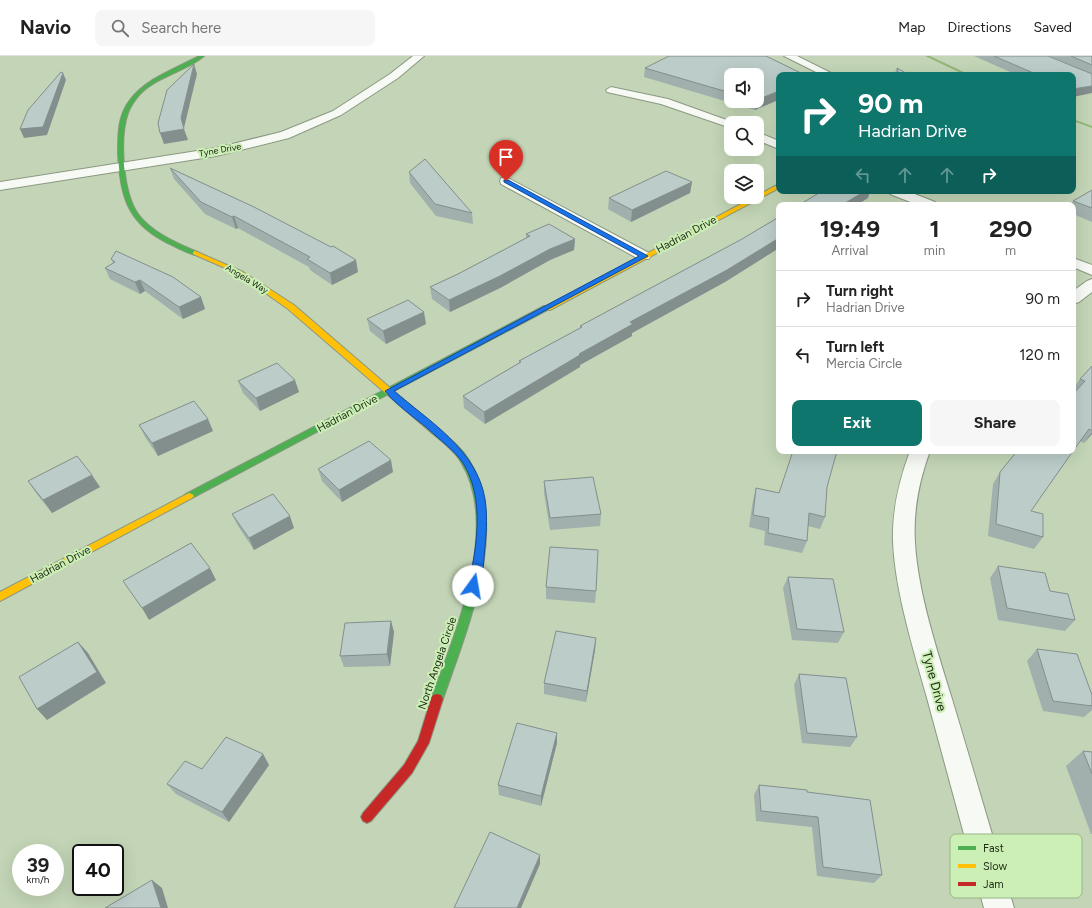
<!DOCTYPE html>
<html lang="en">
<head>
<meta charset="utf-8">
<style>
	:root { --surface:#fff; --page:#f6f6f6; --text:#222; --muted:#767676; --line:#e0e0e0; --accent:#0f766e }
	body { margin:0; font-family:Figtree,sans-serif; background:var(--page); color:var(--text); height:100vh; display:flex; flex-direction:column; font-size:15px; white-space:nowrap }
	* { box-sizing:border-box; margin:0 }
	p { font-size:13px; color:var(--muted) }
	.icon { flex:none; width:22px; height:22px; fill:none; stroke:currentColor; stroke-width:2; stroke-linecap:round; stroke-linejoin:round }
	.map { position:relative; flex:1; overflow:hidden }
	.side { position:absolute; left:776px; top:146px; width:300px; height:252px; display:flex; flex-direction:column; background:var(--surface); border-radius:8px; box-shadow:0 4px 16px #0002 }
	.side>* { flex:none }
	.top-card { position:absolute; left:776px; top:16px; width:300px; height:122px; border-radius:8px; box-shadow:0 4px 16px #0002; background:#0f766e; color:#fff; overflow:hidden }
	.buttons { position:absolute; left:724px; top:12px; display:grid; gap:8px }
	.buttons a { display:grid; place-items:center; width:40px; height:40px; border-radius:8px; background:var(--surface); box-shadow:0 4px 16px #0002; font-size:20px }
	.speed { position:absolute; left:12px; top:788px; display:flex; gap:8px; font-size:20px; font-weight:700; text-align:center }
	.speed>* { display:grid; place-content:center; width:52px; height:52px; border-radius:50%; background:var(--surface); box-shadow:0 4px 16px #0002; line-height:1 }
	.speed small { font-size:10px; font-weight:400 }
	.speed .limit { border:2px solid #111; border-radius:6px; background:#fff; color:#111 }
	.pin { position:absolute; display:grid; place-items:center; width:34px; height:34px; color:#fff; margin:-41px -17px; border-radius:50% 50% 50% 0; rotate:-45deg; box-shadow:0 0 4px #0007 }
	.pin .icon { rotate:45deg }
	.me { position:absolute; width:44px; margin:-22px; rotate:13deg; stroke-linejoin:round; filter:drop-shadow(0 0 3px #0008) }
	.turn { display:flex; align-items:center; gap:14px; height:84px; padding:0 16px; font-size:18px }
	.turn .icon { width:52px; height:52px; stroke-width:2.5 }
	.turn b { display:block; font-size:28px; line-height:34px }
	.lanes { display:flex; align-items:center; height:38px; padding:0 16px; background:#0003; justify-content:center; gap:20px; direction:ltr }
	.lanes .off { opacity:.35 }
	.eta { display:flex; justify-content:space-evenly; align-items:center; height:68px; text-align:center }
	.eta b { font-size:24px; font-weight:700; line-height:28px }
	.cta { display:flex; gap:8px; margin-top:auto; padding:8px 16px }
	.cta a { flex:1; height:46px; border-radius:8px; background:var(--accent); color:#fff; font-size:16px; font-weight:700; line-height:46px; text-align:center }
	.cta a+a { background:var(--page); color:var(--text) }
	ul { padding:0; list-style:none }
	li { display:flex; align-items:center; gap:12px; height:56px; padding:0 16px; border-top:1px solid var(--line) }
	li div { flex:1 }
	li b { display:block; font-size:15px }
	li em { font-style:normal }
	header { display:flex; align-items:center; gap:24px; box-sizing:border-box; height:56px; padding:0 20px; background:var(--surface); border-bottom:1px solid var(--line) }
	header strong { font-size:19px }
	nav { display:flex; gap:22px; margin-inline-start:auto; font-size:14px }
	.search { width:280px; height:36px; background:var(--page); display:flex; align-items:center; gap:10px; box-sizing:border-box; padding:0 14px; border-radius:8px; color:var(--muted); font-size:15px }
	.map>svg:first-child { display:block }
</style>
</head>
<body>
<header>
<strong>Navio</strong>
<div class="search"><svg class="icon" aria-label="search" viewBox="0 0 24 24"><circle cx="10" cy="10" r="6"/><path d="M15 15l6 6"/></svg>Search here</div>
<nav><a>Map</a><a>Directions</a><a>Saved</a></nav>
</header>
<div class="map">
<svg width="1092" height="852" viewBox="0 0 1092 852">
	<rect width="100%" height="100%" fill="#c3d5b6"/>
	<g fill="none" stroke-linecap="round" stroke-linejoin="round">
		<path fill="#92b778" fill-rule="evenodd" d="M925 0H930L970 19H965Z
			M1073 63 1092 70V72L1073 65Z"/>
		<g stroke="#8b9881" stroke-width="2">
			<path id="street" d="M413 0H424L398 22 341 59 289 82 216 100 0 134V126L216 92 281 76 333 55 390 18Z
				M784 0H797L835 19H822Z
				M611 31 668 43 735 67H731V72L661 48 607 36 606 34Z
				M757 76 779 85V93L757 84Z
				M506 121 649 197 651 200 649 203H639L501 128 500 125 501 122Z
				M888 135H907L935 146 937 149H918L890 138Z
				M1073 202 1092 209V219L1073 211Z
				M1092 223V236L1079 246 1073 248V235L1087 225Z
				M910 395H930C919 425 913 454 915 487 918 537 937 594 952 643 973 713 993 782 1014 852H984C965 782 946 712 927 642 914 595 895 535 893 486 892 454 899 425 910 395Z"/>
		</g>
		<g stroke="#8b9881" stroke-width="2">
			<path id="fast" d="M199 0H204C185 16 157 20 139 39 134 45 130 51 128 57 119 82 123 137 138 158 152 177 177 187 197 196V198L195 199C184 196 174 190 164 185 126 165 120 137 118 97 118 78 118 59 130 44 147 22 175 13 199 0Z
				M544 250H550L551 252 192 442H186L184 440 186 438Z
				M436 373 439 374C450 383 462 392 469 404 511 472 466 575 443 643L441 647 437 648 433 647 431 643C455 578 501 471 461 406 455 395 443 386 433 378L432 376Z"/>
		</g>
		<g stroke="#8b9881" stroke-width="2">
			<path id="slow" d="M779 128V132L550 254H544L543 252Z
				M195 195 243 216 294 249 439 374 440 376 439 378H433L288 253 239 218 193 198V196Z
				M189 437 192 438 194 440 192 442 0 545V536Z"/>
		</g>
		<g stroke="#8b9881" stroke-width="2">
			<path id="jam" d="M437 638 441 639 443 643 429 687 412 717 371 765 367 767 363 765 361 761 363 757 404 709 418 685 431 643 433 639Z"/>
		</g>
		<use href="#street" fill="#f6f9f4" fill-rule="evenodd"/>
		<use href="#fast" fill="#4caf50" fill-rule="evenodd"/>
		<use href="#slow" fill="#ffc107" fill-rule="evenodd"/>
		<use href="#jam" fill="#c62828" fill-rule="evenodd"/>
	</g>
	<path fill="#a1afad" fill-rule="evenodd" d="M974 0H1048L1073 19H1017Z
		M1049 0H1092V18Z
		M645 12 779 19V47L778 44 755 54 644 21ZM731 19 757 45H731Z
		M897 12 909 19H894Z
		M170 112 358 216 332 229 310 214 309 211 238 172 236 173 205 158 174 123Z
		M409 116 472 157 473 168 436 160 410 127Z
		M692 126 690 137 631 166 608 153 609 142Z
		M1092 134V166L1073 158V149H1071L1073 145Z
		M779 161V192L725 226 632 277V280L580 309V311L485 368 464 352 463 340 519 307V305L580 272V270L742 183Z
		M526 178 575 183 574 194 550 204 500 232 450 256 432 243 430 231 458 218 526 182Z
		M111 203 201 241 205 253 183 263 145 235 140 238 110 223 105 212 113 207Z
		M367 263 426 268 386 288 370 275Z
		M1092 310V378L1084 387 1080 385 1031 455 1043 481 1034 493 988 480 993 428 1000 416 1073 395 1075 336H1073V333L1080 323Z
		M238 325 299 336 260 355 243 337Z
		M139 369 213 375 158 400 145 381Z
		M318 413 393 416 342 446 322 425Z
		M28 425 100 431 52 457 36 437Z
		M544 425 601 458 600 470 550 474 544 437Z
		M827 431 825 461 820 473 808 470 807 485 802 497 764 489 765 475 749 471 753 444 756 432 779 437Z
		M232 458 294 472 254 494 238 470Z
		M998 510 1050 535 1075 564 1065 575 998 564 990 522Z
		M788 521 844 576 838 587 792 584 783 532Z
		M546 531 596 535 595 547 546 543Z
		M391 565 394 576 390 610 344 611 340 600Z
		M596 582 595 594 586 646 544 638V627Z
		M1037 593 1092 639V654L1084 661 1043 655 1027 605Z
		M799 618 857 681 850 691 802 687 794 629Z
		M557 677V687L541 750 499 739 498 729Z
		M1083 695 1092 696V778H1091L1066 710Z
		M263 698 269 709 229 766 176 738 167 728 202 713Z
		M759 729 807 736 882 819 874 827 817 820 812 771 756 765 754 739Z"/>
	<path fill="#838f8d" d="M194 8 197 18 184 72 181 62Z
		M63 17 66 24 47 79 24 82 20 73Z
		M1092 30V37L1073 41V33Z
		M779 35 778 44 755 54 757 44Z
		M184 73 188 84 164 88 160 77Z
		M692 126 690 137 631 166 632 154Z
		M865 135H870L868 142 857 149H842Z
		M234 160 238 172 236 173 232 161Z
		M779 182V192L725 226 632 277V280L580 309V311L485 368 484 356 630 266Z
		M575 183 574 194 550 204 500 232 450 256 449 244 550 193Z
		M356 204 358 216 332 229 330 217Z
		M140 224 145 235 140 238 135 226Z
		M201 241 205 253 183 263 179 251Z
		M424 256 426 268 386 288 383 275Z
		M295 324 299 336 260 355 256 342Z
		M208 363 213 375 158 400 152 387Z
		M1092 376V378L1084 387Z
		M391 404 393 416 342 446 339 434Z
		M92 419 100 431 52 457 43 444Z
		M290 460 294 472 254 494 249 482Z
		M210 512 216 524 149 564 142 552Z
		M391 565 394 576 390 610 387 598Z
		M596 582 595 594 586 646 587 635Z
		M78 586 88 597 106 627 47 664 37 653Z
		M557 677V687L541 750V740Z
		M263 698 269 709 229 766 222 756Z
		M540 799V808L521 852H517Z
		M152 824 162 832 168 852H161Z"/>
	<path fill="#bbccc9" stroke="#838f8d" d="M669 0H766L805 19H779V35L757 44V19H731V37L645 12Z
		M994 0H1048L1092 18V30L1073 33V19H1038Z
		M1071 0H1092V9Z
		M194 8 181 62 184 73 160 77 158 67 167 34Z
		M897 12 909 19H899Z
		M61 16 63 17 43 71 20 73 28 54Z
		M425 103 472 157 435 148 409 116Z
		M170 112 254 151 331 191 333 190 356 204 330 217 307 203 310 201 234 160 232 161 201 146Z
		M666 115 692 126 632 154 609 142Z
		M1092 134V152L1073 145Z
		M822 135H865L842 149H799Z
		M779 161V182L727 214 630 266 633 268 579 298 580 299 484 356 463 340 521 306 519 305 582 271 580 270 742 183Z
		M549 168 575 183 550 193 500 220 449 244 430 231 458 218 530 180 526 178Z
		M116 195 173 221 201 241 179 251 140 224 135 226 105 212 115 206 111 203Z
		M408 244 424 256 383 275 367 263Z
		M277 307 295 324 256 342 238 325Z
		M1092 310V375L1089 373 1073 395V338L1085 325 1080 323Z
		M194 345 208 363 152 387 139 369Z
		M369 385 391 404 339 434 318 413Z
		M793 395H837L827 431 825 461 809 457 807 485 768 477 769 462 753 459 756 432 779 437Z
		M1017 395H1073L1031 455 1043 458V481L996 468 1000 416Z
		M77 400 92 419 43 444 28 425Z
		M593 421 601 458 550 462 544 425Z
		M273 438 290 460 249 482 232 458Z
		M191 487 210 512 142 552 123 525Z
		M550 491 598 494 596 535 546 531Z
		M998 510 1045 517 1050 535 1068 538 1075 564 1007 552Z
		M788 521 833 523 844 576 797 573Z
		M391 565 387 598 340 600 345 567Z
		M556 575 596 582 587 635 544 627Z
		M78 586 97 616 37 653 19 621Z
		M1037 593 1077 598 1092 639V650L1053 645Z
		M799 618 846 622 857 681 807 677Z
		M517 667 557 677 541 740 498 729Z
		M226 681 263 698 222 756 167 728 185 705 202 713Z
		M1083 695 1092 696V718Z
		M759 729 807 734V736L870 744 882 819 823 811 818 761 761 755Z
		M490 776 540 799 517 852H454Z
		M152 824 161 852H105Z"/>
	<path fill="#1a73e8" stroke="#114b97" d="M504 124H508L648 200 394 335C429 365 477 394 485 443 488 462 486 481 484 501 484 509 481 531 473 534L468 530C477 492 485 442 463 407 454 394 440 384 428 373 414 361 396 349 385 335L639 200 504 126Z"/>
	<g text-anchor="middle" stroke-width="4" stroke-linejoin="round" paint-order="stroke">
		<g font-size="9" fill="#202d17" stroke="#ccefb6">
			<text transform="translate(220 94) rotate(-10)" y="3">Tyne Drive</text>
			<text transform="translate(247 223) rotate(31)" y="3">Angela Way</text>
		</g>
		<g font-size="11" fill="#202d17" stroke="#ccefb6">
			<text transform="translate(686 178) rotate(-28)" y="4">Hadrian Drive</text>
			<text transform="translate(347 357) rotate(-28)" y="4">Hadrian Drive</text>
			<text transform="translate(60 508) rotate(-28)" y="4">Hadrian Drive</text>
			<text transform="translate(437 607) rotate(-71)" y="4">North Angela Circle</text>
		</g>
		<g font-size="13" fill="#202d17" stroke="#ccefb6">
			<text transform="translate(935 625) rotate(75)" y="5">Tyne Drive</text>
		</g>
	</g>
	<rect x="950" y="778" width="132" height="64" rx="6" fill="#ccefb6" stroke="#98b586" stroke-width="1"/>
	<rect x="958" y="790" width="18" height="4" fill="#4caf50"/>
	<rect x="958" y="808" width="18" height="4" fill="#ffc107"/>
	<rect x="958" y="826" width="18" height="4" fill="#c62828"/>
	<g font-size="11" fill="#202d17">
		<text x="983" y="796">Fast</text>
		<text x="983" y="814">Slow</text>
		<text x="983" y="832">Jam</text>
	</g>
</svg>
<div class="buttons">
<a><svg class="icon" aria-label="sound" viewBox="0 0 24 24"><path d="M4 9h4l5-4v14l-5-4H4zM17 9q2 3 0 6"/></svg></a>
<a><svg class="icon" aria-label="search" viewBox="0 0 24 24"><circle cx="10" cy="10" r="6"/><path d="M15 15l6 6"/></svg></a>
<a><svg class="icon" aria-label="layers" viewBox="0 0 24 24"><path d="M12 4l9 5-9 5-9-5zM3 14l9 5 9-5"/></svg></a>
</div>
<div class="speed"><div>39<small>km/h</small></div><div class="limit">40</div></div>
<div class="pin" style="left:506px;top:125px;background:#d93025"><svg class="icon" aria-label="arrive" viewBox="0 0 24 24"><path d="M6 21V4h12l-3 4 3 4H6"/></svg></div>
<svg class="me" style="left:473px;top:530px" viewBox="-20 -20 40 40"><circle r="19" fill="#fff"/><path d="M0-13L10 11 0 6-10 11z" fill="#1a73e8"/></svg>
<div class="top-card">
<div class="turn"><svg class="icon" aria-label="right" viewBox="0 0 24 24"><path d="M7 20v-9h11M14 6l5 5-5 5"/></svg><div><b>90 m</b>Hadrian Drive</div></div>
<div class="lanes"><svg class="icon off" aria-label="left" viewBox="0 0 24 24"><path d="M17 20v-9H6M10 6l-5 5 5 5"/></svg><svg class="icon off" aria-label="ahead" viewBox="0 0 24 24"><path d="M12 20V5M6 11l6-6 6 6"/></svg><svg class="icon off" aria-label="ahead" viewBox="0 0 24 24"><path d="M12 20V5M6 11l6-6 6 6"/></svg><svg class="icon" aria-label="right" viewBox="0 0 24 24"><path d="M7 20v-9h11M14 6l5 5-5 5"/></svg></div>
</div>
<section class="side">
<div class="eta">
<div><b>19:49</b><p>Arrival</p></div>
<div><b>1</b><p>min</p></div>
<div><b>290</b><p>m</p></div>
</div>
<ul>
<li><svg class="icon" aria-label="right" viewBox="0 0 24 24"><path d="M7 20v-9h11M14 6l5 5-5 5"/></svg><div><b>Turn right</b><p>Hadrian Drive</p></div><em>90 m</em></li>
<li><svg class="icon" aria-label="left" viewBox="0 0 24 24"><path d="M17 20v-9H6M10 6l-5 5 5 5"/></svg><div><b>Turn left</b><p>Mercia Circle</p></div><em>120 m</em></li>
</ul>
<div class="cta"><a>Exit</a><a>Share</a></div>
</section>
</div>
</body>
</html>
